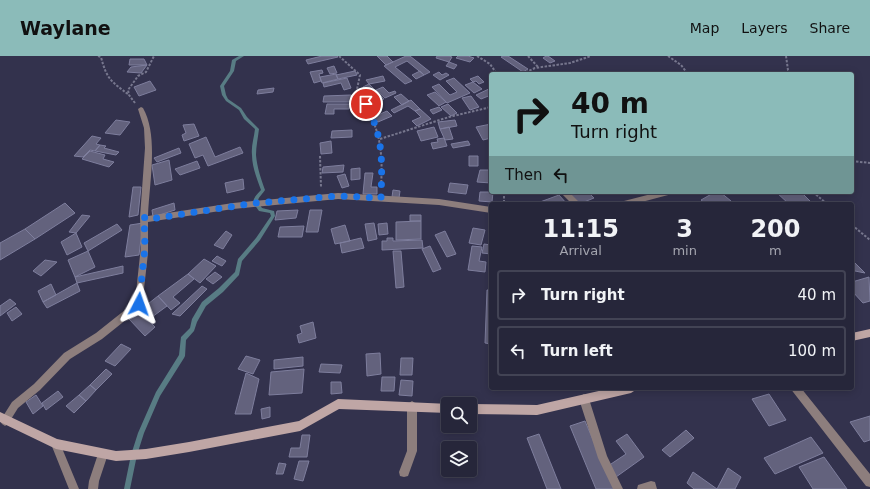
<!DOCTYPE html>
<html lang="en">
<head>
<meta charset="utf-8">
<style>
	:root { --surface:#26263a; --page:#2e2e42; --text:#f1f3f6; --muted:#a4a5af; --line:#424354; --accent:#8bbbb9 }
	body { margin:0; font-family:"DejaVu Sans",sans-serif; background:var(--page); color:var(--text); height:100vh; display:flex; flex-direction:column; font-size:15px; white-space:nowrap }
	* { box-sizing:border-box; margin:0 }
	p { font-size:13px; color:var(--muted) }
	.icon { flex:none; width:22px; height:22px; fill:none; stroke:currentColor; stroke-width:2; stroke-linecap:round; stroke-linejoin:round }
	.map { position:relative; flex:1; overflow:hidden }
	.sheet { position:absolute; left:489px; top:146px; width:365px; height:188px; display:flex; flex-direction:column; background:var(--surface); border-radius:4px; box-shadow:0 2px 10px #0003,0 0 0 1px var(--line) }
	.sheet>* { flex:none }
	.banner { position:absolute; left:489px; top:16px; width:365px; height:122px; border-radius:4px; box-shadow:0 2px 10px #0003,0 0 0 1px var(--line); background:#8bbbb9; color:#111; overflow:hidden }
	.fabs { position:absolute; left:441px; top:341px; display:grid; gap:8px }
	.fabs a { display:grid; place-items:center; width:36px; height:36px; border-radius:4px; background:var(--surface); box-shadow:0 2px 10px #0003,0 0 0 1px var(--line); font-size:20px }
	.pin { position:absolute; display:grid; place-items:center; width:34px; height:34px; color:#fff; margin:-17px; border:2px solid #fff; border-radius:50%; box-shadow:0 1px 4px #0007 }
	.me { position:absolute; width:44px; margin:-22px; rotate:4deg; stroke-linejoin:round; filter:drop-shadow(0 0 3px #0008) }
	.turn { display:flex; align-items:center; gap:14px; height:84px; padding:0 16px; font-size:18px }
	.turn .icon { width:52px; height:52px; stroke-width:2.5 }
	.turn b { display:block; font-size:28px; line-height:34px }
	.then { display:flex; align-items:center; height:38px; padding:0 16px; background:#0003; gap:8px; font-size:15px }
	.eta { display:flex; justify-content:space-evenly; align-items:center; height:68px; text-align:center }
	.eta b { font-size:24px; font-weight:600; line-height:28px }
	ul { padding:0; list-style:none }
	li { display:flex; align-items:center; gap:12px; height:50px; margin:0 8px 6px; padding:0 8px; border:2px solid var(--line); border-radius:4px }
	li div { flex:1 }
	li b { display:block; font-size:15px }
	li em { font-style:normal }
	header { display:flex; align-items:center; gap:24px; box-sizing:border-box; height:56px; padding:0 20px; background:var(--accent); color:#111 }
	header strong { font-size:19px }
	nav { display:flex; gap:22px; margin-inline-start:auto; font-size:14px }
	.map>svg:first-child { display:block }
</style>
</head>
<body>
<header>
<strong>Waylane</strong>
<nav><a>Map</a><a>Layers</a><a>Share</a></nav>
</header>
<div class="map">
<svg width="870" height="433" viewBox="0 0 870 433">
	<rect width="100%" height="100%" fill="#33324d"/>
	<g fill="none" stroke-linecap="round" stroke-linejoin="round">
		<path fill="#587c84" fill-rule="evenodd" d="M239 0H244L236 5 234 15 224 30 226 39 228 43 241 52 247 61 259 73C258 82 256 90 256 99 257 111 261 123 265 134 259 143 255 142 262 152L274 155 275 160 260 184 242 205 239 219 223 236 206 250 197 266 194 275 186 284 185 300 184 302 160 340 144 377 137 399 130 433H124L131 399 138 377 156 336 179 299 181 281 190 272 192 263 202 246 219 232 235 216 238 203 256 182 271 160 270 157 259 155C251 144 252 144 261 134 257 123 252 111 252 99 251 90 254 82 255 73L244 63 239 54 226 45 222 39 220 30 230 15 232 4Z"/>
	</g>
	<path fill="#63627d" stroke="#7e7e9d" d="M322 0H337L338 1 308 8 306 4Z
		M377 0H387L393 6 386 9Z
		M406 0H410L430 16 424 19 407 5 395 11 412 25 405 28 384 10Z
		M437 0H449L452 1 449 6 436 2Z
		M458 0H468L474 2 470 6 456 2Z
		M503 0H508L528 13 523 16 501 1Z
		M546 0H548L555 5 550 7 543 2Z
		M130 3H144L147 9H129Z
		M449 6 457 9 454 13 446 10Z
		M147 9 141 17 127 16 131 11Z
		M334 10 337 17 330 18 327 12Z
		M322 14 323 17 319 18 321 25 314 27 310 16Z
		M355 15 357 19 338 23 336 19Z
		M420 15 424 19 416 23 412 19Z
		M439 16 442 19 446 17 449 19 440 24 433 19Z
		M336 18 338 23 322 27 320 21Z
		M383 20 385 25 369 28 366 24Z
		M478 20 484 26 479 28 476 25 473 26 470 23Z
		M347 22 351 32 344 34 341 27 324 31 323 27Z
		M454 22 470 37 447 47 432 31 439 28 450 39 457 36 446 25Z
		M150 25 156 34 139 40 134 31Z
		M473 26 482 33 474 37 465 29Z
		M369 28 375 34 369 37 363 31Z
		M383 31 389 37 395 35 396 37 385 42 376 34Z
		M274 32 273 36 257 38 258 34Z
		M491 32V39L481 43 476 39Z
		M375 34 384 43 377 46 367 37Z
		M435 36 446 46 439 50 427 39Z
		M401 38 409 45 402 49 394 41Z
		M351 39V46H323L324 40Z
		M471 40 479 51 470 54 462 42Z
		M411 44 420 53 415 55 408 50 394 57 391 54Z
		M327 48H350L349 53H334V58H325Z
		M448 48 457 57 451 60 441 51Z
		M439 51 442 54 433 58 430 54Z
		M420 53 431 63 417 70 412 65 421 61 415 55Z
		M387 55 392 60 378 66 373 61Z
		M116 64 130 66 120 79 105 77Z
		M455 64 457 70 440 73 438 66Z
		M194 68 199 80 184 85 182 79 186 77 183 69Z
		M491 68V82L483 84 476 71Z
		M434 71 438 81 421 85 417 75Z
		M449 71 453 83 445 84 440 73Z
		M352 74V81L331 82 332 75Z
		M92 80 101 82 96 88 100 89 95 95 90 94 83 101 74 100Z
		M206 81 215 101 240 91 243 97 208 110 203 99 195 102 189 88Z
		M444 82 447 90 433 93 431 87 438 86 437 83Z
		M331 85 332 97 321 98 320 87Z
		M468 85 470 89 453 92 451 88Z
		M100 89 106 90 104 92 119 96 116 99 95 95Z
		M179 92 181 97 157 106 154 102Z
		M90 95 105 99 103 103 114 106 109 111 82 103Z
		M469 100H478V110H469Z
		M169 104 172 124 155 129 152 109Z
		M197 105 200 112 180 119 175 113Z
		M344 109 343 116 322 117 323 111Z
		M360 112V123L351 124V113Z
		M480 114H491V127L477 126Z
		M365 117H373L371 131H377V138H363Z
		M345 118 349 130 342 132 337 120Z
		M243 123 244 133 227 137 225 127Z
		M450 127 468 129 466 138 448 136Z
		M133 131H141L138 159 129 161Z
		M393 134 400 135 399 142 392 141Z
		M480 136H493L492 146 479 145Z
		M568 136H588L594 142 579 148Z
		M715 136H720L731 145 726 148H706L701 144Z
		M776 136H801L813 148H789Z
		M559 139 567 148H541L540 146Z
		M65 147 75 157 35 183 25 173Z
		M174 147 175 154 153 161 152 154Z
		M298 154 296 162 275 164 277 155Z
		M310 154H322L318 176H306Z
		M82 159 90 160 76 177 69 176Z
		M410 159H421V165H410Z
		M421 165V183L396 184V166Z
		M143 167 139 199 125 201 130 169Z
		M374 167 377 183 368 185 365 168Z
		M387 167 388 178 379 179 378 168Z
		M117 168 122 174 88 195 84 187Z
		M345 169 350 185 335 188 331 173Z
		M304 170 302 181H278L280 171Z
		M473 172 485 174 481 189 469 187Z
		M25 173 35 183 0 204V187Z
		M226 175 232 179 223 193 214 189Z
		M445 175 456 198 447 201 435 179Z
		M76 177 82 191 67 199 61 186Z
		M361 182 364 192 342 197 340 187Z
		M387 182H393V185L422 184 423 192 382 194V185H387Z
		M484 188 491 189V198L482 197Z
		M430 190 441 213 433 216 422 193Z
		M472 190 482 191 479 205 486 206 485 216 468 214Z
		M88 195 95 211 75 221 68 204Z
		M393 195H401L404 231 396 232Z
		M217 200 226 205 222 210 212 205Z
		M204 203 216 210 200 227 188 218Z
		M45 204 57 206 41 220 33 215Z
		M852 204 865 217 855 215 852 216Z
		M123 210V217L77 227 75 221Z
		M215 216 222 221 213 228 206 223Z
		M188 218 194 223 173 241 180 247 171 254 158 240Z
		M869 221 870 245 863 247 852 235V226Z
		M77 227 80 235 47 252 43 246Z
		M51 228 56 239 43 246 38 235Z
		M202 230 207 233 180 260 172 258Z
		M487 234H491V288L485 287Z
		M158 240 167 250 148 264 155 271 145 280 129 263Z
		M10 243 16 248 0 260V250Z
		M16 251 22 258 12 265 7 257Z
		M313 266 316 282 299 287 297 279 302 277 300 270Z
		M121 288 131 293 115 310 105 305Z
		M380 297 381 318 367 320 366 298Z
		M246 300 260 304 253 318 238 313Z
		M303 301V310L274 313V304Z
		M401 302H413L412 319H400Z
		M321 308 342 309 340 317 319 316Z
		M106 313 112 318 96 334 90 329Z
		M304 313 302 337 269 339 271 316Z
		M246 317 259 323 251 358H235Z
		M382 321H395L394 335H381Z
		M401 324 413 325 412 340 399 339Z
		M331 326H341L342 337 331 338Z
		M90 329 96 334 86 345 79 339Z
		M58 335 63 341 46 354 42 347Z
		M769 338 786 364 769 370 752 343Z
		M36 339 43 350 33 358 26 346Z
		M79 339 86 345 74 357 66 350Z
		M270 351V361L262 363 261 353Z
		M870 360V384L864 386 850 366Z
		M585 365 614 433H596L570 370Z
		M686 374 694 382 670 401 662 394Z
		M539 378 561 433H547L527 382Z
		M627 378 644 401 616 421 608 410 626 398 616 385Z
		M302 379H310L307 401H289L291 392H300Z
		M811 381 823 397 775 418 764 402Z
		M824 401 847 433H813L799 411Z
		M299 405H309L303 425 294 423Z
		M279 407 286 408 283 418H276Z
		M728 412 741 421 735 433H694L687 427 693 416 717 433Z"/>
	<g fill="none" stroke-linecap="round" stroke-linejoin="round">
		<path stroke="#77778e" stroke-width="2" stroke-dasharray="2.5 1.5" stroke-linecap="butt" d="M98 0 101 1C107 24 111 25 129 39
			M339 0 360 19 356 38C381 68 383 95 381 132
			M477 0 490 8 497 18
			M528 0 538 11
			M668 0 681 9 688 18
			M786 0 788 14 791 18
			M522 18 535 12 570 7 591 0
			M135 47 129 39 128 34 138 20 146 16 154 0
			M380 83 449 61 491 51
			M320 100 321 131
			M852 105 870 107
			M504 136V148
			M813 136 827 148
			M852 169 870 184"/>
		<path fill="#8d7e7d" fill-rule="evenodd" d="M141 51 143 52C159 80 149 128 148 160L233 147 338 137 439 143 491 151V157L439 149 338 143 233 153 148 166V197L142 251 102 283 70 303 40 334 18 352 8 368 5 370 2 368 0 365 12 346 34 328 64 297 96 277 135 246 141 190 140 161 145 92 144 72 138 53Z
			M560 136H569L581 148H572Z
			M659 136H673L672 138 634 148H620L624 145Z
			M790 332H801L870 418V431L866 430Z
			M584 338 587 340 589 343 607 400 623 433H613L598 402 579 343 581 340Z
			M412 345 415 347 417 350V395L408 420 404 421 400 420 399 416 407 395V350L409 347Z
			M56 383 59 385 79 433H69L51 388 53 385Z
			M103 393 107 394 108 398 99 425 98 433H88L89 425 98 398 99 394Z
			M651 425 655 426 657 433H637L638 429Z"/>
		<path fill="#bfa6a5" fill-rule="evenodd" d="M870 273V281L852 285V277Z
			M612 332H636L634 335 631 337 537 359 470 358V348L537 349Z
			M338 343 450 348H448V357L339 353 300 375 189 396 146 403 116 405 56 393 0 366V356L57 383 116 395 146 393 189 386 299 365Z"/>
	</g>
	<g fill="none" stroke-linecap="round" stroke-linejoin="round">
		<path stroke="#1a73e8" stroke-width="7" stroke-dasharray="0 12.6" d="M139 248 145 191 144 161 146 163H150L256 147 338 140 381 142C382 106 384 82 366 48"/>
	</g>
</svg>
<div class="fabs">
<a><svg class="icon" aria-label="search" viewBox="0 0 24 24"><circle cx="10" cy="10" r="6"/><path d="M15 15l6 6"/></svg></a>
<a><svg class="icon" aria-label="layers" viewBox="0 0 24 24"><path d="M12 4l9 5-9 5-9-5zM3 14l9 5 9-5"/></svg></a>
</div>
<div class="pin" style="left:366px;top:48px;background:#d93025"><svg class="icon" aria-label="arrive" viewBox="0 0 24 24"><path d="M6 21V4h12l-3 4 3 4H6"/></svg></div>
<svg class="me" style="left:139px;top:248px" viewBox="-20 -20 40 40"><path d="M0-17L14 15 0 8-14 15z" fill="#1a73e8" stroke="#fff" stroke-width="4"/></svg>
<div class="banner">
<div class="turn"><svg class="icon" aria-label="right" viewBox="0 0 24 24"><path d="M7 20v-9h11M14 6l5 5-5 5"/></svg><div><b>40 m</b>Turn right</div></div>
<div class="then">Then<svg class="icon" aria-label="left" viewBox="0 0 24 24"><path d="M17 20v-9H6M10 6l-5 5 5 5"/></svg></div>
</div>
<section class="sheet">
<div class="eta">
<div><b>11:15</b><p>Arrival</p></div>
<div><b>3</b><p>min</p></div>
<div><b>200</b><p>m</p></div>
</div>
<ul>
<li><svg class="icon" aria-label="right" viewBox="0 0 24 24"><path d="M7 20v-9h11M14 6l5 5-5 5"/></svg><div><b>Turn right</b></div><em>40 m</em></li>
<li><svg class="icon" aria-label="left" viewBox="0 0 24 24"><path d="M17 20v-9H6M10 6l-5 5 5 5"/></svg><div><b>Turn left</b></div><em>100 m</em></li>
</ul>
</section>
</div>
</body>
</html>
